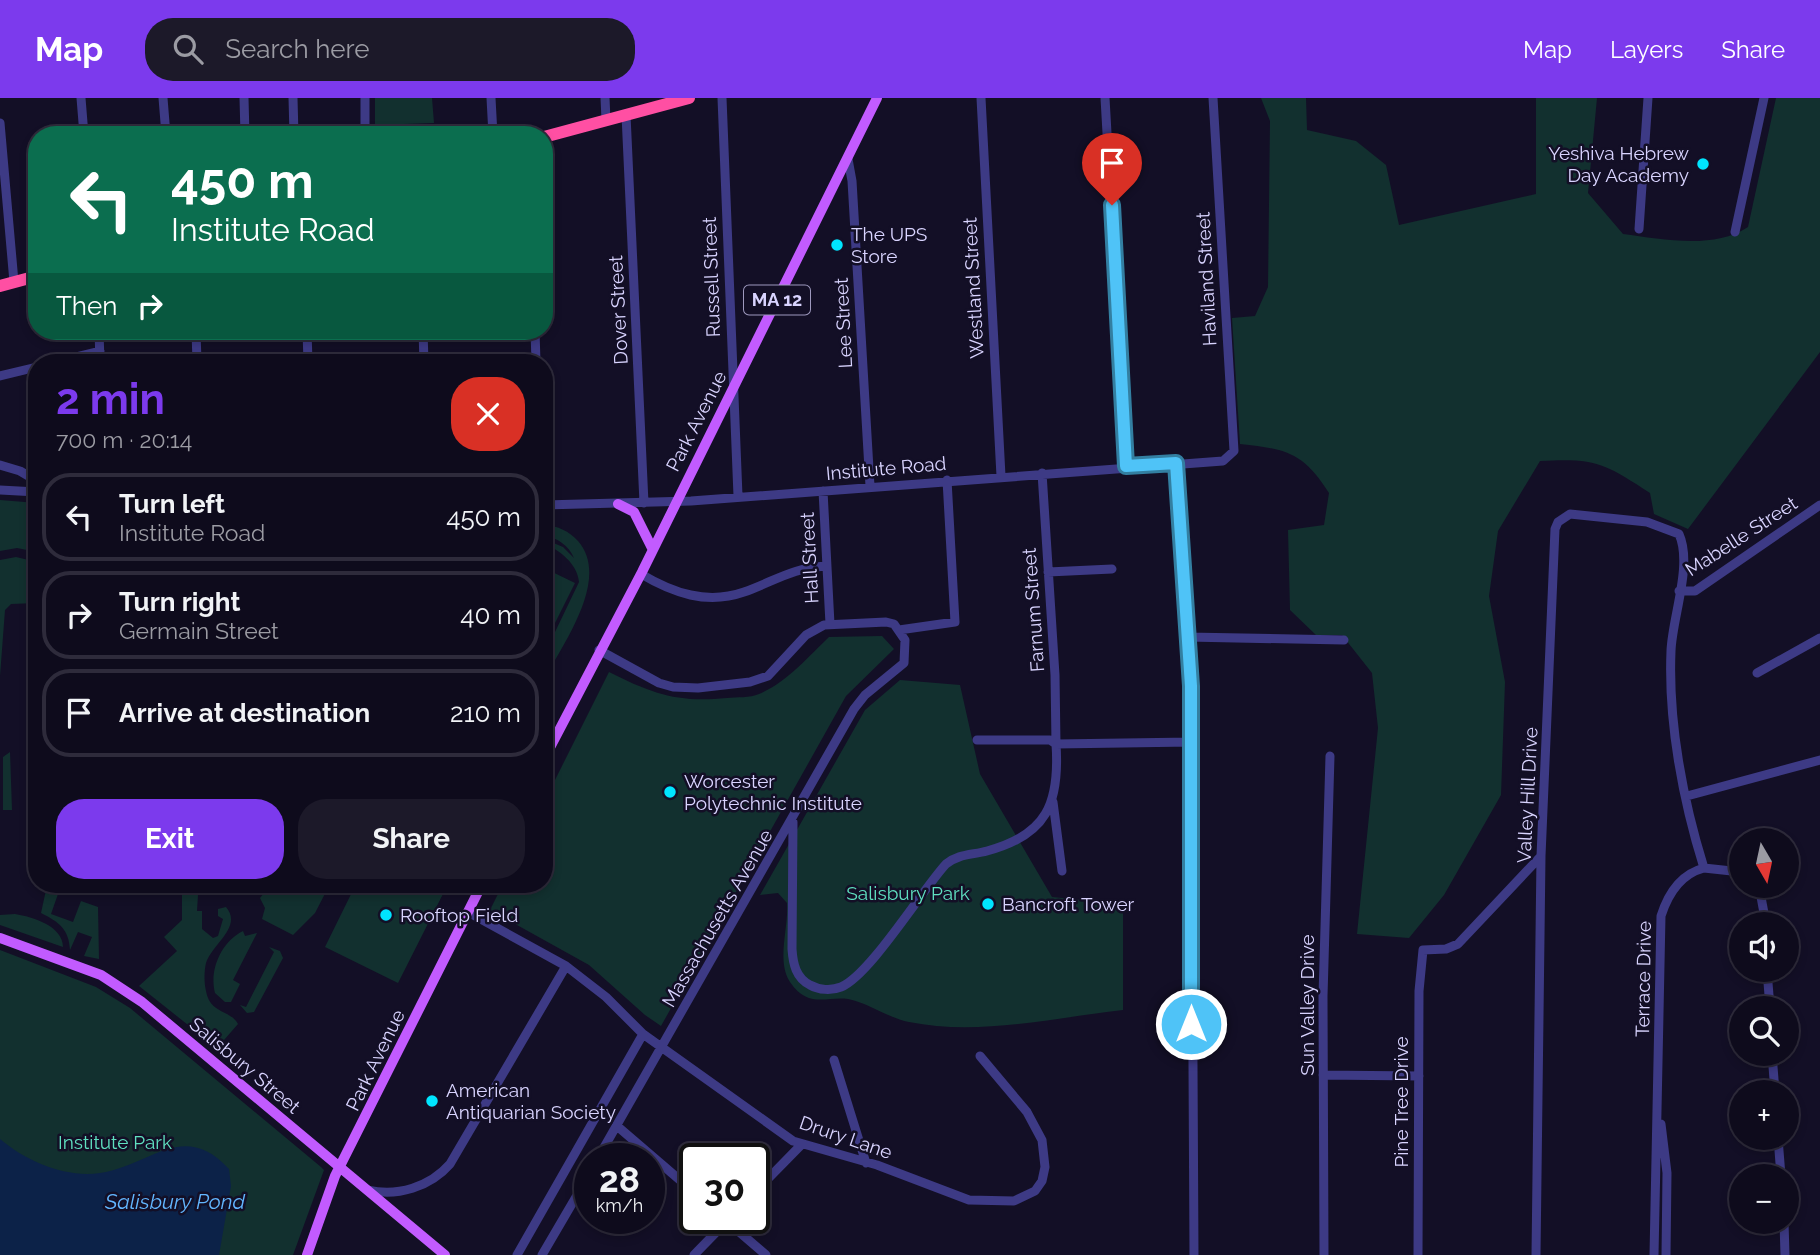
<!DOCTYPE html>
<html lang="en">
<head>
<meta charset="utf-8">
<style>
	:root { --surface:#0e0b1c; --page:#1c1929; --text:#f1f3f6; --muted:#9b9ba3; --line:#2e2b3b; --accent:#7c3aed }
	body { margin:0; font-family:Raleway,sans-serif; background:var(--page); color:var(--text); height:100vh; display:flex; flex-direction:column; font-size:26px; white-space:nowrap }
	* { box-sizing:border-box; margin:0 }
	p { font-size:23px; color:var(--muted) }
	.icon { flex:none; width:38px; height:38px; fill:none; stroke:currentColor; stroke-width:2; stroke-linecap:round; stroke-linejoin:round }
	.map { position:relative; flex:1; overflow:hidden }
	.sheet { position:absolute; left:28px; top:256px; width:525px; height:539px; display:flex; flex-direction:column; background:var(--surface); border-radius:28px; box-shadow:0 4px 10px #0003,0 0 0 2px var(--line) }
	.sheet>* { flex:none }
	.hud { position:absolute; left:28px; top:28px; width:525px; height:214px; border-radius:28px; box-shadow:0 4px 10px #0003,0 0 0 2px var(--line); background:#0b6e4f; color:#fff; overflow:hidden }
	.needle { width:46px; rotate:171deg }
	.tools { position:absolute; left:1729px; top:730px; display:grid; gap:14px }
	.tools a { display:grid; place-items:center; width:70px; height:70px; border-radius:50%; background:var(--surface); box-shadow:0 4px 10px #0003,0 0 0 2px var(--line); font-size:35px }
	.speed { position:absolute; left:574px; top:1045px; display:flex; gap:14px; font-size:35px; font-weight:700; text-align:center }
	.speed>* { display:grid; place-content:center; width:91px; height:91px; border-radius:50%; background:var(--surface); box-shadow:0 4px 10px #0003,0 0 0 2px var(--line); line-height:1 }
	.speed small { font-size:18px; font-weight:400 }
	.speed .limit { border:4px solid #111; border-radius:10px; background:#fff; color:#111 }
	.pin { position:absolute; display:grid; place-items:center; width:60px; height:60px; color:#fff; margin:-72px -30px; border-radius:50% 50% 50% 0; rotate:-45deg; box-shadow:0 0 7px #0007 }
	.pin .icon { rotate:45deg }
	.me { position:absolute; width:77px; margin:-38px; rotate:0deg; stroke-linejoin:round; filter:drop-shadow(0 0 5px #0008) }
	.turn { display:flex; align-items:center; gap:24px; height:147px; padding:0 28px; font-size:32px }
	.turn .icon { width:91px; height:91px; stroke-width:2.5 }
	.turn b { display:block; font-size:49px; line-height:60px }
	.then { display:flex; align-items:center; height:66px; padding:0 28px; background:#0003; gap:14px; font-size:26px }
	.round { display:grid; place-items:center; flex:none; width:74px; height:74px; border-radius:28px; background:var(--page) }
	.headline { display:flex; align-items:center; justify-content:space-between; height:119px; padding:0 28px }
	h1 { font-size:42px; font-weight:700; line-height:52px; color:var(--accent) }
	.primary-button { display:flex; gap:14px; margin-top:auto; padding:14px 28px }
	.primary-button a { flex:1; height:80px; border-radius:28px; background:var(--accent); color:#fff; font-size:28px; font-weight:700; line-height:80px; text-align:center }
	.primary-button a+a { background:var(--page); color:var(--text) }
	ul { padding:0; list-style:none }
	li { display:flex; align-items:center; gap:21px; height:88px; margin:0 14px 10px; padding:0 14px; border:4px solid var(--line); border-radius:28px }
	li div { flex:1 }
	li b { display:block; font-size:26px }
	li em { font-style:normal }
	header { display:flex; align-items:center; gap:42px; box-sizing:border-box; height:98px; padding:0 35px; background:var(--accent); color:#fff }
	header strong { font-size:33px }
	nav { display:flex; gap:38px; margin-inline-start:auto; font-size:24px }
	.search { width:490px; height:63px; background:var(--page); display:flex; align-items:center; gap:18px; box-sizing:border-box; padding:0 24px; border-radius:28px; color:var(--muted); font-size:26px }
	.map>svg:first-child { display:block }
</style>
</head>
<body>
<header>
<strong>Map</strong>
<div class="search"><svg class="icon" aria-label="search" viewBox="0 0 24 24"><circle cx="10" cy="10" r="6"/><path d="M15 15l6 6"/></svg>Search here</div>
<nav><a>Map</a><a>Layers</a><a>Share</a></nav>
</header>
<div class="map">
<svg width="1820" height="1157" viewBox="0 0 1820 1157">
	<rect width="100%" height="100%" fill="#130f26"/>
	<path fill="#12302f" d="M375 0H432L434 25 375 27Z
		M1261 0H1306L1307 32 1356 43 1386 67 1399 127 1536 96V0H1597L1588 95 1623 136C1662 141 1713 152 1748 129L1776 0H1820V254L1688 431 1654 416 1650 395C1604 365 1596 360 1540 363L1498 433 1489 498 1505 584 1501 697 1444 797 1409 840 1357 836 1378 630 1372 575 1342 537H1316L1290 512 1288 432 1324 427 1329 395C1303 354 1286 351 1240 346L1232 220 1255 218 1268 189 1270 23Z
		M0 402 37 405V454L17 450 0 453Z
		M544 427C558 428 569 433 578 443 611 481 563 545 544 582V557L579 484C577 465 560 453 544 445V441L563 449 574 460C569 448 558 440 544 437Z
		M16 459 37 464V505L11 506 5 512 0 578V462Z
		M544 470 575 485 544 547Z
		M882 538 894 551 846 598 661 928 645 917 589 867 490 812 503 786H544V704L609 574C653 596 678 605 727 600 737 599 750 600 759 596 786 585 808 559 829 539Z
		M900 582 960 587 980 676 1052 799 1123 806V912C1053 920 978 938 909 924 888 920 869 905 848 901 827 898 808 911 790 884 776 863 789 829 787 805L778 795 760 797 865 612Z
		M10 654 12 712H3V659Z
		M271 786H330L315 815 293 837 262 821 265 810 260 800Z
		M356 786H448L398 885 325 849Z
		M182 790 198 797 197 813H202V831L213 840 218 838 223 821 218 818V811L226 809C243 829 212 846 206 865 204 873 204 885 206 893 210 916 231 912 238 926L217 950 139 888 177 853 164 839 182 822Z
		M46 792 58 796 51 816 73 824 81 803 98 809 99 861 84 858 92 839 78 834 70 852C69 831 59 824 41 815Z
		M15 816C33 819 63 828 63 849L0 827V817Z
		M243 833 245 838 257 835 233 882 240 886 231 904H225L215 895C209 872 221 844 243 833Z
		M269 849 280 853 283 860 254 914 247 915 240 907 246 909 274 854Z
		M0 852 96 889 130 910 321 1069 324 1072 293 1157H0Z"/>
	<path fill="#0c2248" d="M0 1041C26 1063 65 1080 100 1075 150 1068 183 1021 229 1071L231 1088 219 1157H0Z"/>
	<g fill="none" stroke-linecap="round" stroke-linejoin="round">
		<path stroke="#3d3a85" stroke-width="9" d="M81 0 84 37
			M163 0 166 37
			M244 0 245 37
			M293 0 294 37
			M491 0 493 37
			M605 0 606 22
			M722 0 738 398
			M981 0 1001 378
			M1105 0 1126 368
			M626 17 644 405
			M0 25 14 184
			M365 37V0
			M848 61 852 83 870 388
			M1639 131 1648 0
			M1735 134 1764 0
			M99 233 100 264
			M196 233 197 264
			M307 233 308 264
			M423 233 424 264
			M535 233 536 264
			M55 264 100 253
			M0 278 37 269
			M1176 365 1191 588 1194 1157
			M0 367 20 373 37 383
			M0 392 37 394
			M823 393 830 526
			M544 407 691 403 1223 363 1234 353 1213 0
			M1048 474 1112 471
			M641 476C673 495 707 507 744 494 775 483 792 470 826 468
			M1679 493H1695L1820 407
			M899 532 955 524 947 382
			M1187 539 1344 542
			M1757 575 1820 540
			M977 642H1050L1056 646 1055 577 1042 375
			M1687 698 1820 662
			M1053 704 1062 773
			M793 724 792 851C793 866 796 880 810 887 819 892 831 893 841 889 870 877 922 792 946 766 958 756 972 757 987 753 1047 737 1060 705 1056 646L1191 644
			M1759 788 1766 826
			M468 814 566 868 606 899 643 936 793 1043 877 1067 969 1102 1014 1103 1035 1093 1042 1083 1045 1069 1042 1042 1027 1014 980 958
			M1767 872 1770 910
			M1772 956 1775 994
			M834 962 866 1065
			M1323 977 1419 978
			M1661 1026 1667 1075 1666 1157
			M617 1028 695 1095
			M1778 1040 1781 1078
			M598 1060 854 611 865 597 904 565 905 542 894 526 886 524 824 527 806 537 768 578 750 584 698 590 673 589 659 585 599 552
			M368 1092C397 1099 430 1089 450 1066L566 868
			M754 1095 802 1046
			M723 1120 766 1157
			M1784 1124 1785 1157
			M517 1157 643 936
			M542 1157 590 1075
			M694 1157 729 1121
			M1324 1157 1323 898 1330 658
			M1418 1157 1419 893 1423 852 1446 851 1458 846 1541 758
			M1536 1157 1541 758 1555 431 1558 424 1570 416 1647 424 1679 436C1693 467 1672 520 1671 553 1668 624 1683 703 1704 770L1741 774
			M1654 1157 1661 818C1668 796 1681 776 1704 770"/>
		<path stroke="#c25bff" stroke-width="10" d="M618 406 634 414 652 450
			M544 661 642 474 877 0
			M0 840 101 877 142 904 445 1157
			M307 1157 335 1078 482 786"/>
		<path stroke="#ff4fa3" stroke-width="12" d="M544 39 689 0
			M0 188 37 178"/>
	</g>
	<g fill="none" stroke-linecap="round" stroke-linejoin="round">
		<g stroke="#337fa1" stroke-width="18">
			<path id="route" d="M1112 107 1126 368 1176 365 1191 588V926"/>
		</g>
		<use href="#route" stroke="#4fc3f7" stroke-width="12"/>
	</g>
	<g fill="#00e5ff" stroke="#130f26" stroke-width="2.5">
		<circle cx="1703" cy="66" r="7"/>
		<circle cx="837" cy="147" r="7"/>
		<circle cx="670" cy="694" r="7"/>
		<circle cx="988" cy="806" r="7"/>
		<circle cx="386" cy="817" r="7"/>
		<circle cx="432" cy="1003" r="7"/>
	</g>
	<g text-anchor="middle" stroke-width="5" stroke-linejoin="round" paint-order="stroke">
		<rect fill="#130f26" stroke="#9e99be" stroke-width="2" x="744" y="187.5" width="66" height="29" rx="5"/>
		<g font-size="18" font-weight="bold" fill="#d9d4ff">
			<text x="777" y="208">MA 12</text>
		</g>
		<g font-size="19" fill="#d9d4ff" stroke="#130f26" text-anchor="start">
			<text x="1689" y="62" text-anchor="end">Yeshiva Hebrew<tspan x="1689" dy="22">Day Academy</tspan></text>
			<text x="851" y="143">The UPS<tspan x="851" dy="22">Store</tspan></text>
			<text x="684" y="690">Worcester<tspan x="684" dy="22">Polytechnic Institute</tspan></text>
			<text x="1002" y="813">Bancroft Tower</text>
			<text x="400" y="824">Rooftop Field</text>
			<text x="446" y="999">American<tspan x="446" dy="22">Antiquarian Society</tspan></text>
		</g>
		<g font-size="19" fill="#d9d4ff" stroke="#130f26">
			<text transform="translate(711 179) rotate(-92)" y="7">Russell Street</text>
			<text transform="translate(1206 181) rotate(-93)" y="7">Haviland Street</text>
			<text transform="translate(973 190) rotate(-93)" y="7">Westland Street</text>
			<text transform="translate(618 212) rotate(-93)" y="7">Dover Street</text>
			<text transform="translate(843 225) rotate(-93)" y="7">Lee Street</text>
			<text transform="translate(696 323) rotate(-63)" y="7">Park Avenue</text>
			<text transform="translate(886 370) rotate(-5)" y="7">Institute Road</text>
			<text transform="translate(1741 438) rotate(-33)" y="7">Mabelle Street</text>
			<text transform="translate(809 460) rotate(-93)" y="7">Hall Street</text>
			<text transform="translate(1033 512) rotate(-94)" y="7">Farnum Street</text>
			<text transform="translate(1527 697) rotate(-87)" y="7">Valley Hill Drive</text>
			<text transform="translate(717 820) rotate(-60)" y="7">Massachusetts Avenue</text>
			<text transform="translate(1643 881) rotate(-89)" y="7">Terrace Drive</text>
			<text transform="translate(1307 907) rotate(-90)" y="7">Sun Valley Drive</text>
			<text transform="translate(375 962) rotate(-64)" y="7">Park Avenue</text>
			<text transform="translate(245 967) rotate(40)" y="7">Salisbury Street</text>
			<text transform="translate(1401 1004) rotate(-90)" y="7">Pine Tree Drive</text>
			<text transform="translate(846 1039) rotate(19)" y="7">Drury Lane</text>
		</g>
		<g font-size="19" fill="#5fe0c0" stroke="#130f26">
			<text x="908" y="802">Salisbury Park</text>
			<text x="115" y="1051">Institute Park</text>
		</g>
		<g font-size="21" font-style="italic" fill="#62b6ff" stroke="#130f26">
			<text x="175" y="1111">Salisbury Pond</text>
		</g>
	</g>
</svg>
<div class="tools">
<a><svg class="needle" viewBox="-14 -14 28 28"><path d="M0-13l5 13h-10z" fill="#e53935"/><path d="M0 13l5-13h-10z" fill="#9b9ba3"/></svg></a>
<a><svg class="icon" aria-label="sound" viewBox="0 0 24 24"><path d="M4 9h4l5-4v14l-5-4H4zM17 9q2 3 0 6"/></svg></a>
<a><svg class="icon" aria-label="search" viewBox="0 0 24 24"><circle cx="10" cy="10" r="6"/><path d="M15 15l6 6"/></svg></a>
<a>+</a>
<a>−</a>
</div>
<div class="speed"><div>28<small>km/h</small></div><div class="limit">30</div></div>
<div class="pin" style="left:1112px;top:107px;background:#d93025"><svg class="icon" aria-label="arrive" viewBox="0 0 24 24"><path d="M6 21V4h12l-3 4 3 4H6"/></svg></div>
<svg class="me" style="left:1191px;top:926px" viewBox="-20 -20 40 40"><circle r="17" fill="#4fc3f7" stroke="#fff" stroke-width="3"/><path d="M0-11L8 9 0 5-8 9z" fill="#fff"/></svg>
<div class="hud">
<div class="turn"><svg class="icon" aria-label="left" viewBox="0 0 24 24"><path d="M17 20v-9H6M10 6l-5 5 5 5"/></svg><div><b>450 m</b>Institute Road</div></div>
<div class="then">Then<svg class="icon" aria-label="right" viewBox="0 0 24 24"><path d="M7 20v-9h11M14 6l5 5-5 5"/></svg></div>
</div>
<section class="sheet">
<div class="headline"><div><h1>2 min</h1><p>700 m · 20:14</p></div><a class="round" style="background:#d93025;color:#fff"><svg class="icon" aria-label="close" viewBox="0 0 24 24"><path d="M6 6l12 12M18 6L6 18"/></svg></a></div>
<ul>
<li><svg class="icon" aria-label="left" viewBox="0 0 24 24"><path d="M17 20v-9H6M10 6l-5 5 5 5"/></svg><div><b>Turn left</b><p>Institute Road</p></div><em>450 m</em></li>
<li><svg class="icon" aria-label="right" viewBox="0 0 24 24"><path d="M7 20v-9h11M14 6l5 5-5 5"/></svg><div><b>Turn right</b><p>Germain Street</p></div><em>40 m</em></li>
<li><svg class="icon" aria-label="arrive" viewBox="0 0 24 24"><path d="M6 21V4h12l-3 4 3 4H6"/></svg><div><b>Arrive at destination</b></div><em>210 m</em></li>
</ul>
<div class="primary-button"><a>Exit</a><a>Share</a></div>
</section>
</div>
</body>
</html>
